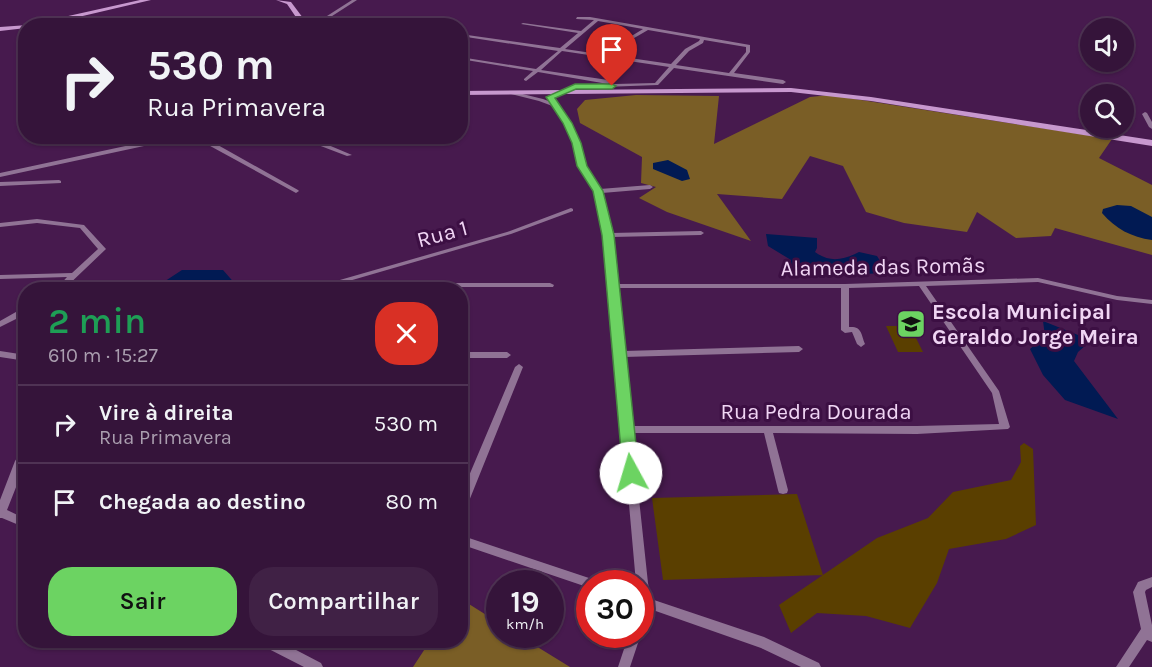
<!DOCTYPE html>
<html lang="pt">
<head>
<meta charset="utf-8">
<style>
	:root { --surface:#35143a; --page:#402145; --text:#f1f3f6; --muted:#aa9eaf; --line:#4f3354; --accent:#6cd362 }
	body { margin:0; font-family:Karla,sans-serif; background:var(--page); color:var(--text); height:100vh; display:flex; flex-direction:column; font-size:22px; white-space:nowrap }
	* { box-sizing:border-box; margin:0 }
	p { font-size:20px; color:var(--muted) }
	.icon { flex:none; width:33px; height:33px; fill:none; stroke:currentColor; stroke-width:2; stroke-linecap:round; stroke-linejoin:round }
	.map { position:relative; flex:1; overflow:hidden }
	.panel { position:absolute; left:18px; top:282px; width:450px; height:366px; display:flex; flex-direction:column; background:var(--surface); border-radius:24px; box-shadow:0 2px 4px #0004,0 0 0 2px var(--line) }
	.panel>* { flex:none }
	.top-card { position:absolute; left:18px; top:18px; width:450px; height:126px; border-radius:24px; box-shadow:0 2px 4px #0004,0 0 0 2px var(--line); background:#35143a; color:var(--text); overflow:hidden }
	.buttons { position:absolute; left:1080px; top:18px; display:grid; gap:12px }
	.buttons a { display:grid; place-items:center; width:54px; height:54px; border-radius:50%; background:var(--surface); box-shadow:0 2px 4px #0004,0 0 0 2px var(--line); font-size:30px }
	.speed { position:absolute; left:486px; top:570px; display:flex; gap:12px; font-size:30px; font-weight:700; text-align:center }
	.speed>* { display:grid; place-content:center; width:78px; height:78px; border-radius:50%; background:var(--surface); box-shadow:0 2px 4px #0004,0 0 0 2px var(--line); line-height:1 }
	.speed small { font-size:15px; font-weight:400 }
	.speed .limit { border:9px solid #d22; background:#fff; color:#111 }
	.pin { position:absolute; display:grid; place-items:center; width:51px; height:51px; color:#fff; margin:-62px -26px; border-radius:50% 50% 50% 0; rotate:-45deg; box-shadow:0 0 6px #0007 }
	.pin .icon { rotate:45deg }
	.me { position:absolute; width:66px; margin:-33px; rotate:354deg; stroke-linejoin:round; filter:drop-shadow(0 0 4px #0008) }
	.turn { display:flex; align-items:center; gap:21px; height:126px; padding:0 30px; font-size:27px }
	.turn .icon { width:78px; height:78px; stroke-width:2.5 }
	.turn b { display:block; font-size:42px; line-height:51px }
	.round { display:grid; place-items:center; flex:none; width:63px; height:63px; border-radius:24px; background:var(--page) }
	.summary { display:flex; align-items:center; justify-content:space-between; height:102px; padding:0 30px }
	h1 { font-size:36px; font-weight:600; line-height:45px; color:#1e9e55 }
	.button { display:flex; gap:12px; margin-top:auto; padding:12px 30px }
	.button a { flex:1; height:69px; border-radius:24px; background:var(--accent); color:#111; font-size:24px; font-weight:600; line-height:69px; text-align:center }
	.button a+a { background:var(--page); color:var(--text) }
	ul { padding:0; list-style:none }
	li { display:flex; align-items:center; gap:18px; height:78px; padding:0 30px; border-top:2px solid var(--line) }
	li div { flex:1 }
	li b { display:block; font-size:22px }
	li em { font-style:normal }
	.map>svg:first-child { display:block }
</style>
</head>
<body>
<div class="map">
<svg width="1152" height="667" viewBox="0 0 1152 667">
	<rect width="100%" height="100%" fill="#471a4e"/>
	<path fill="#5a3f00" d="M886 326H910L923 352H898Z
		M1024 443 1033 449 1036 525 1006 539 949 549 937 583 910 628 866 616 817 613 791 633 779 605 877 538 928 518 953 492 1011 480 1021 462 1020 446Z
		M797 494 823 575 663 580 652 498Z"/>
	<path fill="#7a5e26" d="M636 95 719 96 714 144 810 97 829 95 1112 139 1099 158 1152 185V255L1055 228 1051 236 1016 238 977 212 967 232 904 223 866 212 843 166 810 156 782 199 717 194 751 241 667 212 639 198 656 187 641 183 642 157 580 123 577 109 585 100Z
		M461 599 499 623 500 634 518 635 570 667H413L430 641 460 640Z"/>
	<path fill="#011a53" d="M668 160 687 170 690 179 682 181 653 169V163Z
		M1117 205 1131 206 1152 217V240C1131 237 1116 229 1102 213L1103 209Z
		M766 234 817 238V248L815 252C830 263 843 260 859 252L877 256 884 267V273L805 277 791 274V260L768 246Z
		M182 270H223L237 286 235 289H153Z
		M1043 321 1078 335 1086 345 1078 352 1074 361 1118 419 1065 400 1043 375 1030 349 1045 336Z"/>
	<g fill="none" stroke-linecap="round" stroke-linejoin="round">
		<path fill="#907395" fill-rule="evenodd" d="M352 0H357L329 18 305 25 303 24 327 16Z
			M577 17H590L750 45V52L734 73 783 80 786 82 783 84 674 68 658 85 576 88 553 98 571 123 579 143 585 166 600 189 650 185 653 187 650 189 602 193 611 233 701 231 704 233 701 235 612 237 617 284H845L1038 278 1117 296 1152 300V304L1117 300 1038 282 926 286 999 391 1010 427 1008 429 917 434 773 433 788 490 787 493 783 494 779 493 778 490 764 433H632L648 583 651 599 764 637 819 663 821 667H801L761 648 650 609 644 624 640 625V584L636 583 605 235 595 191 579 166 573 143 565 123 555 107 539 101 507 93 510 91 543 99 551 102 547 97 548 96 575 85 655 83 669 67 562 51 541 70 608 80 611 82 608 84 538 72 526 81 524 80V79L533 71 460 59V57L536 69 558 51 460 36V34L560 48 578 33 521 24 523 23 581 31 594 20 576 19ZM598 21 643 29 625 40 626 45 616 50 612 56 565 49ZM648 30 700 39 699 41 685 49 671 64 616 56 620 52 630 47 629 41ZM704 40 746 47V52L729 73 676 65 689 51 703 43ZM919 286 992 393 999 424 917 426H631L624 357 799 352 803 349 799 346 624 351 617 288H841V330L845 333 852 332 857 344 861 347 865 344C861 334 862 326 849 327V288Z
			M1145 112 1147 113 1152 122V129L1149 127 1142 114Z
			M216 136H307L352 155 347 156 305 140 242 139 209 140 298 190 299 191 296 193 201 141 158 143 0 177V173L158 139Z
			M59 180 61 181V183L0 186V182Z
			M571 208 573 209V211L511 234 342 283H550L554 285 553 287H328L318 290H305L507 232Z
			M37 219 84 225 106 249 63 290H55L67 277 0 279V275L72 273 98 249 80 228 37 223 0 227V223Z
			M23 308H26V314L0 327V321Z
			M0 351 26 355V361L0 357Z
			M460 352H507L511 355 507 358H460Z
			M519 364 523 367 465 511 464 514 460 515V497L515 367Z
			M26 453V462L7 510 26 519V528L2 518H0V500L15 461 17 458Z
			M460 535 592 579 596 580 598 584H590V588L460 544Z
			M1152 577V587L1146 590 1145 592 1152 625V642L1147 640 1129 667H1116L1141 629 1133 592 1138 582Z
			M640 633 641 634 630 667H618L629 634H640Z
			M257 640H277L321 663 323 667H304L259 644Z"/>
		<path fill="#c798ce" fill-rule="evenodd" d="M140 0H151L40 26H26V28L0 31V27L28 25Z
			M276 0 291 2 309 26H302L287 4Z
			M791 88 871 97 1152 140V146L871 101 791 92 460 95V91Z"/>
	</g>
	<path fill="#6cd362" stroke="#468940" stroke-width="1.5" d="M575 84H612L616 86 612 89H576L555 98 572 123 581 143 587 166 603 191 614 235 639 473 637 478 631 480 625 478 623 473 602 235 593 191 577 166 572 143 563 123 546 97Z"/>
	<defs>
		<g id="school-square" transform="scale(1.5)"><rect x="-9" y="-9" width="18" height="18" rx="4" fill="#6cd362" stroke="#3c0f43"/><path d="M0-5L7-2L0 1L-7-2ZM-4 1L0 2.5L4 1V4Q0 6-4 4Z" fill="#111"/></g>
	</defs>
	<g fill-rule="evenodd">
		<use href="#school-square" x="911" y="324"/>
	</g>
	<g text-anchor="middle" stroke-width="6" stroke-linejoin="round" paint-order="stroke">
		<g font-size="22" fill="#f0d5f4" stroke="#3c0f43">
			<text transform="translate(442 233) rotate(-15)" y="8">Rua 1</text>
			<text transform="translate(883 266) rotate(-1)" y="8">Alameda das Romãs</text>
			<text x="816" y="419">Rua Pedra Dourada</text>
		</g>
		<g font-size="22" font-weight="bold" fill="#f0d5f4" stroke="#3c0f43" text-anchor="start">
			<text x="932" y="319">Escola Municipal<tspan x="932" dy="25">Geraldo Jorge Meira</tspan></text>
		</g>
	</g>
</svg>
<div class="buttons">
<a><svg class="icon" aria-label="sound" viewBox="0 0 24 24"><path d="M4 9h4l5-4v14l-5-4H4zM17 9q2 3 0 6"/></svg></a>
<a><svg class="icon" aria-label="search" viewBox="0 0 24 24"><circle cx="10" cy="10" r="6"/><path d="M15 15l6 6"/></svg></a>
</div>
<div class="speed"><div>19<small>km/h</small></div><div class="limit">30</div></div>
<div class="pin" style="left:612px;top:86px;background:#d93025"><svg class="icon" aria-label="arrive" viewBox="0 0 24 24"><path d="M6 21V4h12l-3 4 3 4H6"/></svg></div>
<svg class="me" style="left:631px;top:473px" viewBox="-20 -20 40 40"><circle r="19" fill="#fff"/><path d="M0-13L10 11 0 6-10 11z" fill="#6cd362"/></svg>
<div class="top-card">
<div class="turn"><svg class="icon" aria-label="right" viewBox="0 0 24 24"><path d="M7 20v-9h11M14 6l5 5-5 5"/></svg><div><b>530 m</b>Rua Primavera</div></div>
</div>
<section class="panel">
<div class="summary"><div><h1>2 min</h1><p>610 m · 15:27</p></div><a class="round" style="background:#d93025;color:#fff"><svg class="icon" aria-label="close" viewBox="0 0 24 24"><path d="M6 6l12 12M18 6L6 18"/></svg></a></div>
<ul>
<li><svg class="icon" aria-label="right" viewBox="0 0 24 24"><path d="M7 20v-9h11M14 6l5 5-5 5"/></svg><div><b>Vire à direita</b><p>Rua Primavera</p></div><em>530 m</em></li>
<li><svg class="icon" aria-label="arrive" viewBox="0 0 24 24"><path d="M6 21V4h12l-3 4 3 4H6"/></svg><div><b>Chegada ao destino</b></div><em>80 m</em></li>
</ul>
<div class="button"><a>Sair</a><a>Compartilhar</a></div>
</section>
</div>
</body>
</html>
